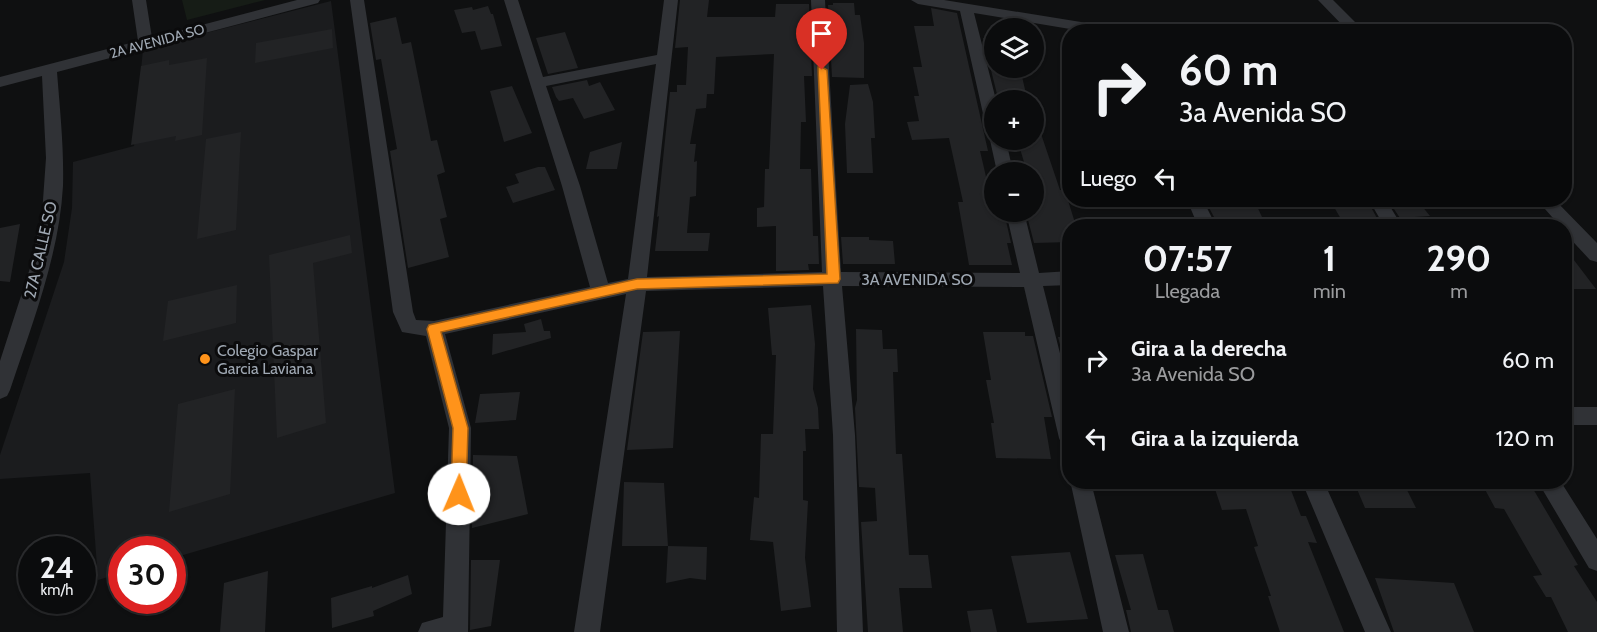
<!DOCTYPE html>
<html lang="es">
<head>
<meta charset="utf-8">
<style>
	:root { --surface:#0b0c0d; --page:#191a1b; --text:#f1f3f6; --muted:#9a9b9d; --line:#2b2c2e }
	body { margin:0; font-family:Cabin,sans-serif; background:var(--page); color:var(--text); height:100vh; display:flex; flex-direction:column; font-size:22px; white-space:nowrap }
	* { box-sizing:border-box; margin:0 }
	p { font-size:20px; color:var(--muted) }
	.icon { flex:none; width:33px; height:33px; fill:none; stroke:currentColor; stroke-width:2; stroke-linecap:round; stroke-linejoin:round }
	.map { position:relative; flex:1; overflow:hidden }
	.side { position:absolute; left:1062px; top:219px; width:510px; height:270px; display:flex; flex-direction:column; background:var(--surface); border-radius:24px; box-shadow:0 2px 4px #0004,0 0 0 2px var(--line) }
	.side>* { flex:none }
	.guide { position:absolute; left:1062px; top:24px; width:510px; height:183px; border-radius:24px; box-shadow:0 2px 4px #0004,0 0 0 2px var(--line); background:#0b0c0d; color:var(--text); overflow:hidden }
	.buttons { position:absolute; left:984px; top:18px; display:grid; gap:12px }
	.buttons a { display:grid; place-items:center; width:60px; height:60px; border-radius:50%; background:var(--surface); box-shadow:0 2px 4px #0004,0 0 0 2px var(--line); font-size:30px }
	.speed { position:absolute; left:18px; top:536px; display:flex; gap:12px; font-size:30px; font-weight:700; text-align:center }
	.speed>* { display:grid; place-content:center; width:78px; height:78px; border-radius:50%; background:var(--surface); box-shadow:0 2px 4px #0004,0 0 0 2px var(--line); line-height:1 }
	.speed small { font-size:15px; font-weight:400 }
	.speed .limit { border:9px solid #d22; background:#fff; color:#111 }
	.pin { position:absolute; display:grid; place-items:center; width:51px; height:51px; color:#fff; margin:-62px -26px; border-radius:50% 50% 50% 0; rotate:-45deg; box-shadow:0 0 6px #0007 }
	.pin .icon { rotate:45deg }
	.me { position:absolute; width:66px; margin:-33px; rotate:1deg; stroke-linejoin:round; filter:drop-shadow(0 0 4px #0008) }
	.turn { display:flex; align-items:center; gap:21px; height:126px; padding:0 18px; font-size:27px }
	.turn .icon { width:78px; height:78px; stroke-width:2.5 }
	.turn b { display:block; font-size:42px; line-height:51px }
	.then { display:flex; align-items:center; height:57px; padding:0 18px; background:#0003; gap:12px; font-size:22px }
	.eta { display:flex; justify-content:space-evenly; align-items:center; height:102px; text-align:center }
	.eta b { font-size:36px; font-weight:700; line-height:42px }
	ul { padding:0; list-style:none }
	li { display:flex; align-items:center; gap:18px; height:78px; padding:0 18px }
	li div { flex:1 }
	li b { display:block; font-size:22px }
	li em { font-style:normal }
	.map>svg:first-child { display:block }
</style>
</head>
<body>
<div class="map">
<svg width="1597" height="632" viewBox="0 0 1597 632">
	<rect width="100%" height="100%" fill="#0f1011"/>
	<path fill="#1b1c1e" d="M331 1 395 493 173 558 172 549H122L121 573 98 580 90 473 0 479V455L64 262 72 208 73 162 134 146 143 49Z"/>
	<path fill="#161c16" d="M182 0H265L187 20Z"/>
	<path fill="#222325" d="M680 0H709L707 17H775L776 4H809L812 76H804L806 122H801L800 169H811L813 236H818L819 264H808L809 270 776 271V226L757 227V208L764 207 765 169H769L774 54 716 57 714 94H707L706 108 696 109 690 144H696L694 162 697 161 696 196 690 197 687 233H710L708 251H655L659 216 657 217 670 92H677V85H686L688 47 675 48Z
		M833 3H854L855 15H860L864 43V78L832 77 828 5H833Z
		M488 6 491 14H493L502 46 481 50 475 31 462 33 454 10 472 7 473 10Z
		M931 8 957 13 988 151H980L984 168 994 212H1004L1011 243H1007L1012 265H969L958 202H963L949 138 912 140 907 122 919 121 914 96H919L913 67H922L914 26H934Z
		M396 17 402 44 411 42 431 141 437 140 445 172 437 175 447 217 440 219 449 257 408 268 390 151 397 149 381 59 376 60 370 23Z
		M332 29 333 48 255 63 256 43Z
		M565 32 578 68 548 74 536 38Z
		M983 38H994V68H1020L1027 98H998Z
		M207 58 202 135 175 141 176 136 131 145 141 66 169 60V65Z
		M587 80 589 86 600 82 615 110 584 119 573 98 559 101 556 97 552 87Z
		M868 84 873 102 875 138H871L873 173H847L845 124 850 85Z
		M512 86 532 133 504 142 490 91Z
		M1037 122 1060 190H1064L1066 194 1076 226H1070V242L1034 243 1026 212H1034V172H1027L1018 142H1034V123Z
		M241 132 236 230 197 239 206 139Z
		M622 142 617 169H586L590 152Z
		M538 167H545L555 190 513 203 506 187 519 183 515 174Z
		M1205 200H1254L1262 217H1214Z
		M1330 200H1367L1378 220H1369L1372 226H1345Z
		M1388 200H1417L1430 216 1400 218Z
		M20 224 10 282 0 281V228Z
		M350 235 352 253 313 263 326 423 277 438 269 255Z
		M841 237H869V240L893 241 895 264H843Z
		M1564 247 1596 289H1564Z
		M237 285 236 323 163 341 168 301Z
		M811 305 815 344 813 389 818 408 819 429H805L806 451H803V500L808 501 805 558 811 607 781 611 773 542 750 540 754 497 759 498 761 434H773L776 355H772L768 308Z
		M541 319 544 331H550L551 338 492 355 493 334 526 332 524 324Z
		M856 329 882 330 883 349H897L898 372H893L896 454H902L909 555H928L932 588H899L903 632H868L861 522 877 521 875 488 859 487 855 408 857 400Z
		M680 331 673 448 627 450 643 332Z
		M983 332H1025V336H1033L1052 417H1044L1051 459 996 458 991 423H994L986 380H991Z
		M1058 337H1070V382Z
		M235 389 230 494 169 512 178 404Z
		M520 392 516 420 475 423 480 394Z
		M473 455 517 456 528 514 472 528Z
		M624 482 664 483 668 546H622Z
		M1354 482H1403L1416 508H1365Z
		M1481 482H1529L1578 565 1574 566 1597 602V632H1568L1551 597H1546L1533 576 1542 575 1504 509 1495 508Z
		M1289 485 1301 516H1306L1317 543 1308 542 1344 632H1280L1268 596H1271L1254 547 1258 546 1246 509 1222 510 1214 486Z
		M668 546 707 547 706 580 690 578 666 583Z
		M1070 552 1088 619 1027 623 1011 556Z
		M1143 554 1158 610H1168L1174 632H1131L1126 610H1131L1115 555Z
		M471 560H500L491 626 470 630Z
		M268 571 265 632H220L224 583Z
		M408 575 412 594 373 611 374 616 332 628 331 598 372 586V588Z
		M1375 578 1454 583 1474 632H1394Z
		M992 609 997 632H971L967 611Z"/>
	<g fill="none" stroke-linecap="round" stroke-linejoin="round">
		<path fill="#303236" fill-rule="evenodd" d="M132 0H146L152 38 297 0H320L318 3 57 72C60 110 64 148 63 186 59 256 32 324 10 390L7 396 0 399V361L31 265 42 214 46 158 42 76 0 87V77L138 41Z
			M350 0H364L413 312 416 320 434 321 590 287 562 186 504 0H518L543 77 657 55 664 0H678L647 277 822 272 811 0H825L841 272 1020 273 1006 212H1024L1039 273 1070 271V285L1043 286 1070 393V447L1062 445 1059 438 1024 287 842 286 855 435 863 632H837L833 435 823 286 646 291 600 632H574L626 294 445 334 471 428 468 632H418L422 623 443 617 449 428 426 336 402 332 393 312ZM656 64 628 279 608 283 580 186 546 86Z
			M911 0H944L1118 28 1125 32H1088L974 13 996 100 994 132 988 131 986 127 960 11 918 4Z
			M1318 0H1333L1365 32H1349Z
			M992 136H994V140H1006L1013 172H997L990 140Z
			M1187 200H1203L1216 226H1198Z
			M1369 200H1386L1402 226H1384Z
			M1537 200H1555L1597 243V262L1590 260 1564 232V226H1560Z
			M1564 407H1597V425H1564Z
			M1070 480 1091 482 1129 632H1103Z
			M1302 482H1324L1391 632H1365Z
			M1538 482H1561L1597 539V571L1589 568Z"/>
	</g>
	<path fill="#ff931a" stroke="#a66011" stroke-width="1.5" d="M818 67H822L827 70 840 279 838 283 637 289 441 332 468 428 466 494 464 499 459 501 453 499 451 494 453 428 427 329 429 325 637 279 827 274Z"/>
	<circle fill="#ff931a" stroke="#0b0b0c" stroke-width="2" cx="205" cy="359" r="6"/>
	<g text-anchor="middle" stroke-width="6" stroke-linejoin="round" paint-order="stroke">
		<g font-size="14" fill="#9fa8b3" stroke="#0b0b0c">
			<text transform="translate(157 41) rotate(-15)" y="5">2A AVENIDA SO</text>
		</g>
		<g font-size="16" fill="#9fa8b3" stroke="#0b0b0c">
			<text transform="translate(40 250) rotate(-77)" y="6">27A CALLE SO</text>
			<text x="917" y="285">3A AVENIDA SO</text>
		</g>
		<g font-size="16" fill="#9fa8b3" stroke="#0b0b0c" text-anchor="start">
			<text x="217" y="356">Colegio Gaspar<tspan x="217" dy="18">Garcia Laviana</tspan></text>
		</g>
	</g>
</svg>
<div class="buttons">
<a><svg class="icon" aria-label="layers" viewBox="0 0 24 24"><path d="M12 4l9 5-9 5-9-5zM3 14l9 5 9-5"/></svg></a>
<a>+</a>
<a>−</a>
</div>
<div class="speed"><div>24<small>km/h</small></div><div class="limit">30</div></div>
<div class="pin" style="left:822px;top:70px;background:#d93025"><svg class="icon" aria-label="arrive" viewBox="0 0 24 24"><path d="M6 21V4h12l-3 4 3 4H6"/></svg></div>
<svg class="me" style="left:459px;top:494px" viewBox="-20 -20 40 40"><circle r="19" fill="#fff"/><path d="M0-13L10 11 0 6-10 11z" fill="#ff931a"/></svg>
<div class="guide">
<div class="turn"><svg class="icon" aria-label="right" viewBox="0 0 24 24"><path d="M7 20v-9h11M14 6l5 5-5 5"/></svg><div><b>60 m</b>3a Avenida SO</div></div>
<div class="then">Luego<svg class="icon" aria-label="left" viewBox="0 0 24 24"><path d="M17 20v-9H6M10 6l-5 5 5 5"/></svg></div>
</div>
<section class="side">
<div class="eta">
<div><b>07:57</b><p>Llegada</p></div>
<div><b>1</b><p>min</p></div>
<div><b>290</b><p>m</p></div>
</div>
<ul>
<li><svg class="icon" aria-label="right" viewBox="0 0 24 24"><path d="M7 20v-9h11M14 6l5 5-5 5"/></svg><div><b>Gira a la derecha</b><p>3a Avenida SO</p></div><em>60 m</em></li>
<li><svg class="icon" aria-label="left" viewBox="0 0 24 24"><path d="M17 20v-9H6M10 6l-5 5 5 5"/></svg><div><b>Gira a la izquierda</b></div><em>120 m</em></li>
</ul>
</section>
</div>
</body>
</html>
